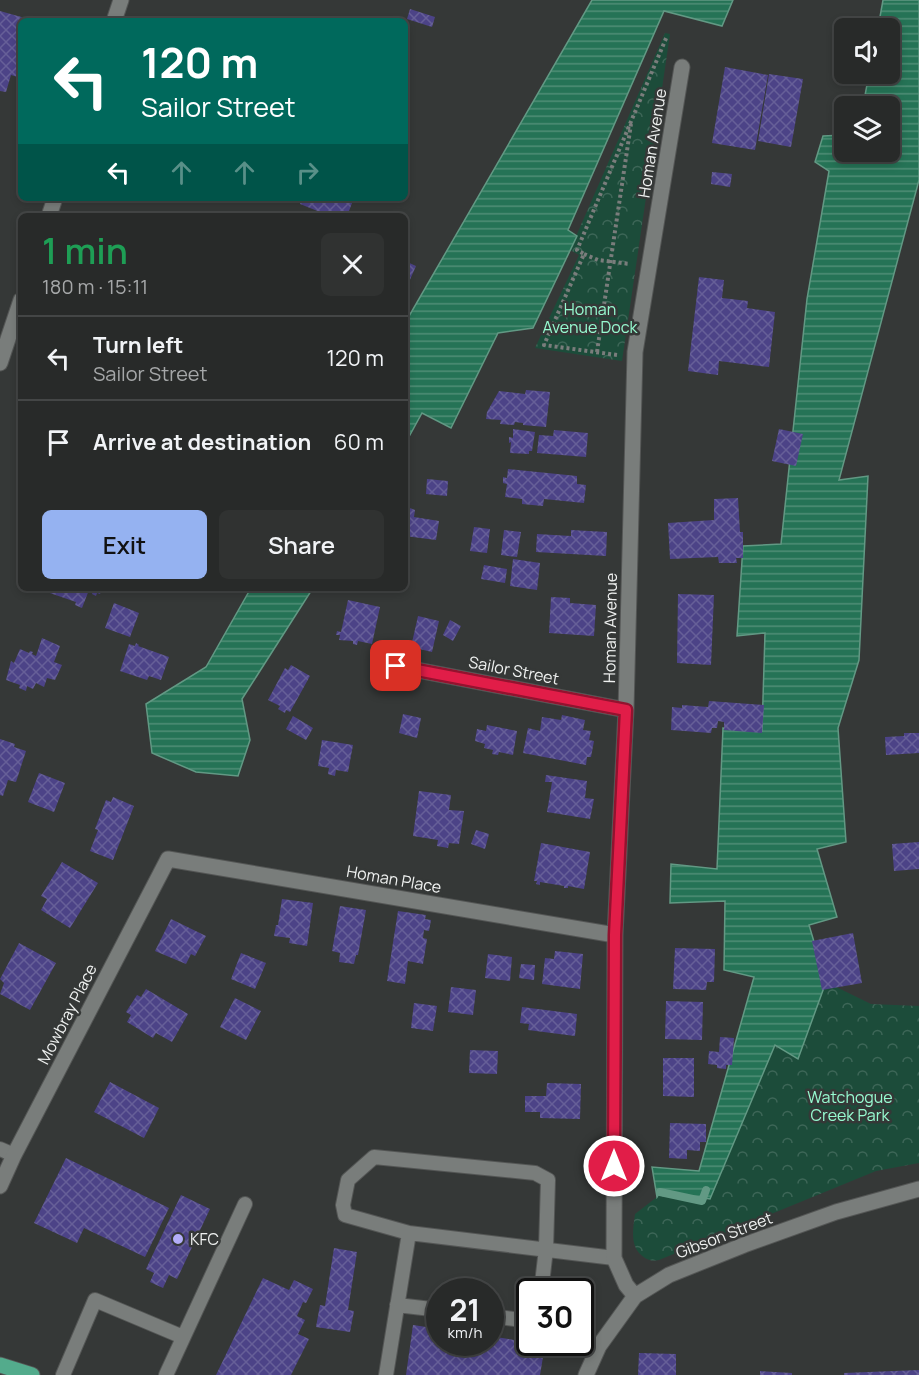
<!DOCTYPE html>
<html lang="en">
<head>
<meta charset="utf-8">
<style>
	:root { --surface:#282a29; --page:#303231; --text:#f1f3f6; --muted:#a5a7a8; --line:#444646; --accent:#95b2f1 }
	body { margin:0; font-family:Manrope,sans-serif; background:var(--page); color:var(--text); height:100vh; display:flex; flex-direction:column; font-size:22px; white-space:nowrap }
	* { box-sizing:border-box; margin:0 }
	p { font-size:20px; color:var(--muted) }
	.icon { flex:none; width:33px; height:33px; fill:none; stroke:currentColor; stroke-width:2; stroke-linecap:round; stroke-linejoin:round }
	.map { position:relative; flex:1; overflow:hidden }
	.panel { position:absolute; left:18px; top:213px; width:390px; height:378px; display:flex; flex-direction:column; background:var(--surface); border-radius:9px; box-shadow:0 3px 9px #0003,0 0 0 2px var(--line) }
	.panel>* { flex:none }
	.hud { position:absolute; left:18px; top:18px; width:390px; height:183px; border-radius:9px; box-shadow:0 3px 9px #0003,0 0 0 2px var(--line); background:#00695c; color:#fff; overflow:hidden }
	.controls { position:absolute; left:834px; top:18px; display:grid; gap:12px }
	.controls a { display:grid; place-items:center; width:66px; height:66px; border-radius:9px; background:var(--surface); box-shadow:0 3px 9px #0003,0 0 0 2px var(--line); font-size:30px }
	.speed { position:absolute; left:426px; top:1278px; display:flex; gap:12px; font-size:30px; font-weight:700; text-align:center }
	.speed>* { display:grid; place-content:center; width:78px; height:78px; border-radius:50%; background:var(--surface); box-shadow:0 3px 9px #0003,0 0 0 2px var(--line); line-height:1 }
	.speed small { font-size:15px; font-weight:400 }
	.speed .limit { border:3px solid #111; border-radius:9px; background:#fff; color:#111 }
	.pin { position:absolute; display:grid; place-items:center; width:51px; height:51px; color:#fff; margin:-26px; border-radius:12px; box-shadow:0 3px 9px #0006 }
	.me { position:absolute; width:66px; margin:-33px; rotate:0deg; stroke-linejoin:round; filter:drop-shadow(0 0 4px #0008) }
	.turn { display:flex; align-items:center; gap:21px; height:126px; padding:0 24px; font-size:27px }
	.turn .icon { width:78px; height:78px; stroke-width:2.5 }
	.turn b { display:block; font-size:42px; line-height:51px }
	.lanes { display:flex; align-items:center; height:57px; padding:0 24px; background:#0003; justify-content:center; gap:30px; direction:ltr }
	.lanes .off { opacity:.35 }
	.round { display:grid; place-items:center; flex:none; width:63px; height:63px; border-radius:9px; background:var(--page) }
	.overview { display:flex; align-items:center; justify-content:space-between; height:102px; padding:0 24px }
	h1 { font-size:36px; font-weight:600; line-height:45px; color:#1e9e55 }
	.primary-button { display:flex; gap:12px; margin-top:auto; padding:12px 24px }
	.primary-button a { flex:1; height:69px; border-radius:9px; background:var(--accent); color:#111; font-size:24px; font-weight:600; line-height:69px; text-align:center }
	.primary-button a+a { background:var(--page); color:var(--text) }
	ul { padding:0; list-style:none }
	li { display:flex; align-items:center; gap:18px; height:84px; padding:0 24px; border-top:2px solid var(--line) }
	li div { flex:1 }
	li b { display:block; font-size:22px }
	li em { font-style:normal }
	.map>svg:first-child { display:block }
</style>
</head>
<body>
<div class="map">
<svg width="919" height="1375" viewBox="0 0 919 1375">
	<defs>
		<pattern id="park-crowns" width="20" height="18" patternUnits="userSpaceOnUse" patternTransform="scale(1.5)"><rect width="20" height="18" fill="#1c4c3a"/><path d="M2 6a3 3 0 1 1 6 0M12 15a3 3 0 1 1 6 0" fill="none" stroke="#3d6657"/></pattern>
		<pattern id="water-rules" width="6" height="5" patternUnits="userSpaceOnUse" patternTransform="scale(1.5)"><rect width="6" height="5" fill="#257356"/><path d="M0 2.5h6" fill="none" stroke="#508e77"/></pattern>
		<pattern id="building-cross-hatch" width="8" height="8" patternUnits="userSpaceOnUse" patternTransform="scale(1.5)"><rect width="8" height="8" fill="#4c4387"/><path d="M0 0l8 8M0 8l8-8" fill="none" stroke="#665f98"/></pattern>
	</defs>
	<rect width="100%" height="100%" fill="#353837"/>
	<path fill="url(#park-crowns)" d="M665 33 670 34 622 361 535 348 579 255 570 250Z
		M826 982 871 1004 919 1006V1163L876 1171 659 1260C653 1261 651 1261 645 1258 629 1248 633 1230 635 1214L657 1197 660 1192 710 1199 775 1045 798 1058Z"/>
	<path fill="url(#water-rules)" stroke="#629984" stroke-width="1.5" d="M592 0H733L722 26 664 11 568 230 577 236 533 328 498 333 451 428 422 413 405 444V323Z
		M883 0H919V180L839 480 868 476 859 660 838 728 846 842 817 849 837 917 809 925 826 982 798 1059 775 1045 710 1199 660 1192 657 1197 652 1167 699 1171 754 977 724 970 725 901 670 903 671 864 717 869 723 728 762 731 765 633 737 636 743 546 781 544 807 299 829 171 815 162 823 136 844 135V152H890V106H863L869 74H890V28H878Z
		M251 588H313L242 699 250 740 238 776 196 772 152 753 146 704 206 667Z"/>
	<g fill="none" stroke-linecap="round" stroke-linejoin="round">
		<path stroke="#629984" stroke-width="8" d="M660 1192 702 1201 706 1190"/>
	</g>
	<path fill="url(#building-cross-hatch)" d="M410 9 435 17 432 27 407 19Z
		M0 11 32 20 21 21V78L11 75 6 92 0 91Z
		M725 67 768 75 755 150 712 143Z
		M769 74 803 79 791 147 758 141Z
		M712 172 732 174 730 187 711 184Z
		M294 198H354L347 216H330L300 204 301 201Z
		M405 261 416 266 409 282 405 280Z
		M699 277 724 280 722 298 748 301 747 308 775 312 769 367 719 361 718 375 688 371Z
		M526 390 550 392 546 427 523 425V423L515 422 514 425 500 424 501 420 486 419 487 412 499 391 525 394Z
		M513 429 535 432 532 451H529V454L510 453 511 442 509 443V437L513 438Z
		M779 429 803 434 796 466 772 461Z
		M554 430 588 433 586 457 537 453 539 435 553 436Z
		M508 469 577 476V484L586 485 584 503 544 499 543 506 522 504V499L505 497 507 484 503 483V477L507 478Z
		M427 479 448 481 447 496 426 494Z
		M405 495H409L407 507 415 510 414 517 439 521 436 540 405 536Z
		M738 498 740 532H743V558H736L737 563H719L718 557 670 559 668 523 714 520V499Z
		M474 527 490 529 487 553 470 551Z
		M504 530 521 532 517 557 501 555Z
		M571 530 607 532 606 556 536 552 537 534 571 536Z
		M513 559 540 563 537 590 510 586Z
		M484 565 507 569 505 583 481 579Z
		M45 588H102L100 594 97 593 96 596 92 594 93 591 89 590 82 608 75 605 76 602 44 591Z
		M678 594 714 595 711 665 677 663Z
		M551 597 570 598V603L596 605 594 636 549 633Z
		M348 600 380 607 372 644 358 641 357 645 353 644V641L339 640 340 635H336L337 631 341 632Z
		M114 603 139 613 130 637 105 628Z
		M418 616 439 621 432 652 411 647Z
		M450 620 461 626 453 641 443 635Z
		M42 638 60 646 54 662 62 665 55 680 47 678 44 687 36 683 33 689 27 686 26 691 19 688 20 685 6 680 11 661 14 663 20 649 29 653 30 651 33 652 32 654 36 656Z
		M136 643 139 645 138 646 169 657 161 680 149 676 147 680 120 671 129 644 135 646Z
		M291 665 310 676 290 712 286 710 285 713 278 709 280 706 268 700 285 668 288 670Z
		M709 701 764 705 762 733 724 730V722L718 721 717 728H712L711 733 671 730 672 707 682 708V705L708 707Z
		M403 714 421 718 417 738 399 733Z
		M562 715 585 720 583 730 591 731 589 740 594 741 591 757H587L586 765 523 753 528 728 540 731 542 717 561 720Z
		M293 716 313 728 306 740 286 729Z
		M487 725 517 731 513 755 499 752 498 755 492 754 493 750 484 748 485 744 475 741 477 729 486 731Z
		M904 733H919V753L886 755 885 737 904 736Z
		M0 739 15 744 14 747 26 751 16 782 8 780 3 796 0 795Z
		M322 740 353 745 348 772 336 770 335 776 328 774 329 768 318 766Z
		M39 773 65 783 54 812 28 802Z
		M546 775 587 781 585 798 594 799 590 819 547 812 552 782H545Z
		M419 791 451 795 449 810 464 811 459 844 449 843 448 848 437 846 438 840 413 836Z
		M113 797 134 806 113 860 90 851 98 830 95 829 106 800 111 802Z
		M476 830 489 834 485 849 471 844Z
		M919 842V869L894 871 892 844Z
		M541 843 590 852 584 889 568 886V888H564V886L540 882V885L536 884 537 881H534Z
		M62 862 98 883 70 928 41 910 47 899 41 896Z
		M282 899 313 903 307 946 289 943 290 938 274 936 276 925H278Z
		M340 906 366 910 358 955H356L354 964 339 962 340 953 332 951Z
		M398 911 426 915 425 919 431 920 429 931 424 930 423 938 427 939 423 964 408 961 405 984 387 981Z
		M171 919 206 936 195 956 191 954 186 964 155 951Z
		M853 933 862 983 822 990 812 941Z
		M19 943 56 963 30 1010 0 994 4 983 0 979Z
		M675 948 715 949 714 982H707L706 990 673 989Z
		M555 951 583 954 580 989 542 984 545 958 554 959Z
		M241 953 266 963 255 989 231 979Z
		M488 954 512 957 510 981 485 978Z
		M521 964 535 965 534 980 519 978Z
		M451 987 476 990 473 1015 448 1012Z
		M146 989 188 1014 172 1042 156 1033 153 1038 127 1022 131 1015 126 1012 137 995 141 997Z
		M235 998 261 1011 246 1040 220 1027Z
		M666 1001 703 1002 702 1040 665 1039Z
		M414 1003 437 1006 433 1031 411 1028Z
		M522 1007 577 1014 575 1036 528 1030 529 1024 520 1023Z
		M720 1037 734 1038 732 1065H726V1069L717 1068V1065L708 1064 709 1051 719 1052Z
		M470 1050 498 1051 497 1074 469 1073Z
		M663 1058H694V1097L663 1096Z
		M110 1082 159 1108 144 1138 94 1112Z
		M547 1083 581 1084 580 1119 540 1118V1112H525V1096H546Z
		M670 1123 706 1124V1142H700V1151L687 1150V1159L669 1158Z
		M66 1158 169 1208 145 1257 84 1228 77 1243 34 1223Z
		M181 1195 210 1209 177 1279 169 1275 163 1288 150 1282 154 1273 146 1269Z
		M334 1248 357 1252 348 1310 354 1311 350 1332 316 1327 320 1305 325 1306Z
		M263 1278 289 1290 294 1280 313 1289 306 1303 303 1302 297 1316 305 1320 298 1334 309 1339 291 1375H216Z
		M413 1325 440 1329V1342H490V1336L545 1345 540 1375H406Z
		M639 1353 676 1354V1375H638Z
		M919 1370V1375H844V1373Z
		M760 1371 792 1373V1375H760Z"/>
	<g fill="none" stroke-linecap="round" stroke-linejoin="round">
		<g stroke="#545655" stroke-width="16">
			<path id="service" d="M0 1149 14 1155
				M409 1233 345 1215 343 1205 348 1180 374 1157 535 1173 548 1180 546 1249 541 1292
				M397 1305 440 1310
				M490 1316 530 1321
				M63 1375 95 1300 183 1337
				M166 1375 245 1204
				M386 1375 409 1233 614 1258"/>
		</g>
		<g stroke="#545655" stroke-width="17">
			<path id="minor" d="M114 21 121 0
				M49 216 55 198
				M0 363 21 300
				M396 666 626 710
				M0 1186 14 1155 168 859 615 935
				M635 1296 626 1285 614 1258 615 935 626 710 635 352 682 67
				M586 1375 599 1346 635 1296 669 1275 744 1245 836 1212 919 1189"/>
		</g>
		<g stroke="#545655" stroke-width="17">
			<path id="primary" d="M0 1365 32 1375"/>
		</g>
		<path stroke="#7a7d7c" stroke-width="4" stroke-dasharray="3 3" stroke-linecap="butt" d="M584 254 598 260 630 264
			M597 352 631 124
			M617 355 544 345 584 254 577 250 667 36"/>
		<use href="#service" stroke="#797d7b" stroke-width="14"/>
		<use href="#minor" stroke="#797d7b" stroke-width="15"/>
		<use href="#primary" stroke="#53ab8c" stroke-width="15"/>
	</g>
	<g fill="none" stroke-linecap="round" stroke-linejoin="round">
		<g stroke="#92132f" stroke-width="15">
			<path id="route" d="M396 666 626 710 615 935 614 1166"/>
		</g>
		<use href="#route" stroke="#e11d48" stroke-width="10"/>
	</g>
	<circle fill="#b3adf9" stroke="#353837" stroke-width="2" cx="178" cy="1239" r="6"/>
	<g text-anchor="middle" stroke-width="5" stroke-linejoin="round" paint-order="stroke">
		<g font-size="16" fill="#eff1f0" stroke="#353837">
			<text transform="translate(652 143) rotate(-81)" y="6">Homan Avenue</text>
			<text transform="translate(610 628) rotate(-89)" y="6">Homan Avenue</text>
			<text transform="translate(514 670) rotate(11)" y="6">Sailor Street</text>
			<text transform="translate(394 879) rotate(10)" y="6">Homan Place</text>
			<text transform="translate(67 1014) rotate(-63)" y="6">Mowbray Place</text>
			<text transform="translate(724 1235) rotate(-21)" y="6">Gibson Street</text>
		</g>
		<g font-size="16" fill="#96fad0" stroke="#353837">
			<text x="590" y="315">Homan<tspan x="590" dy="18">Avenue Dock</tspan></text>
			<text x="850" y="1103">Watchogue<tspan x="850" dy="18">Creek Park</tspan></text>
		</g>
		<g font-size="16" fill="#eff1f0" stroke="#353837" text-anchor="start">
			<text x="190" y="1245">KFC</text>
		</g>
	</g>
</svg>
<div class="controls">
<a><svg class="icon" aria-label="sound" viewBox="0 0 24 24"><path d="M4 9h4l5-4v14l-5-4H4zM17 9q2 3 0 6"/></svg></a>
<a><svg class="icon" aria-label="layers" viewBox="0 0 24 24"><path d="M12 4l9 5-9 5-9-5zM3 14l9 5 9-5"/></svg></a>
</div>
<div class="speed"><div>21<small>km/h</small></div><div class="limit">30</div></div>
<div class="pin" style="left:396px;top:666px;background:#d93025"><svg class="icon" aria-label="arrive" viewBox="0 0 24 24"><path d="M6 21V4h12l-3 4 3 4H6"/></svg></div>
<svg class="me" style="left:614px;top:1166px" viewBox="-20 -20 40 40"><circle r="17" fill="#e11d48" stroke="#fff" stroke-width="3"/><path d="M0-11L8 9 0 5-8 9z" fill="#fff"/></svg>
<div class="hud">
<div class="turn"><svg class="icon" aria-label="left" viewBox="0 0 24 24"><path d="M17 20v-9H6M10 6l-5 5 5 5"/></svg><div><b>120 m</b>Sailor Street</div></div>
<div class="lanes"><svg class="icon" aria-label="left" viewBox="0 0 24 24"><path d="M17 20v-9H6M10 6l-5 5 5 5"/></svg><svg class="icon off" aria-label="ahead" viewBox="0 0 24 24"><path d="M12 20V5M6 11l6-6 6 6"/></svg><svg class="icon off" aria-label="ahead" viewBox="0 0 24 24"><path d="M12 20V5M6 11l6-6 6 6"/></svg><svg class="icon off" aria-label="right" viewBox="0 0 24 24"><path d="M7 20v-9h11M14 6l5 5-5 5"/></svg></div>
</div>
<section class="panel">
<div class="overview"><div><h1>1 min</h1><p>180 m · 15:11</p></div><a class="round"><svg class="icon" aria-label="close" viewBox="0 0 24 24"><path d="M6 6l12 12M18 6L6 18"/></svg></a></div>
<ul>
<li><svg class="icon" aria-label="left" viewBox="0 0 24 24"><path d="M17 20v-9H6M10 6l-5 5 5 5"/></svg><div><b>Turn left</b><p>Sailor Street</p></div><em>120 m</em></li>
<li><svg class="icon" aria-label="arrive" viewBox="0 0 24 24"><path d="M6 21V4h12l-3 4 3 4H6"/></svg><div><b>Arrive at destination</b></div><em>60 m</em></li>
</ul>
<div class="primary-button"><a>Exit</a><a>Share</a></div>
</section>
</div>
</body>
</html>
